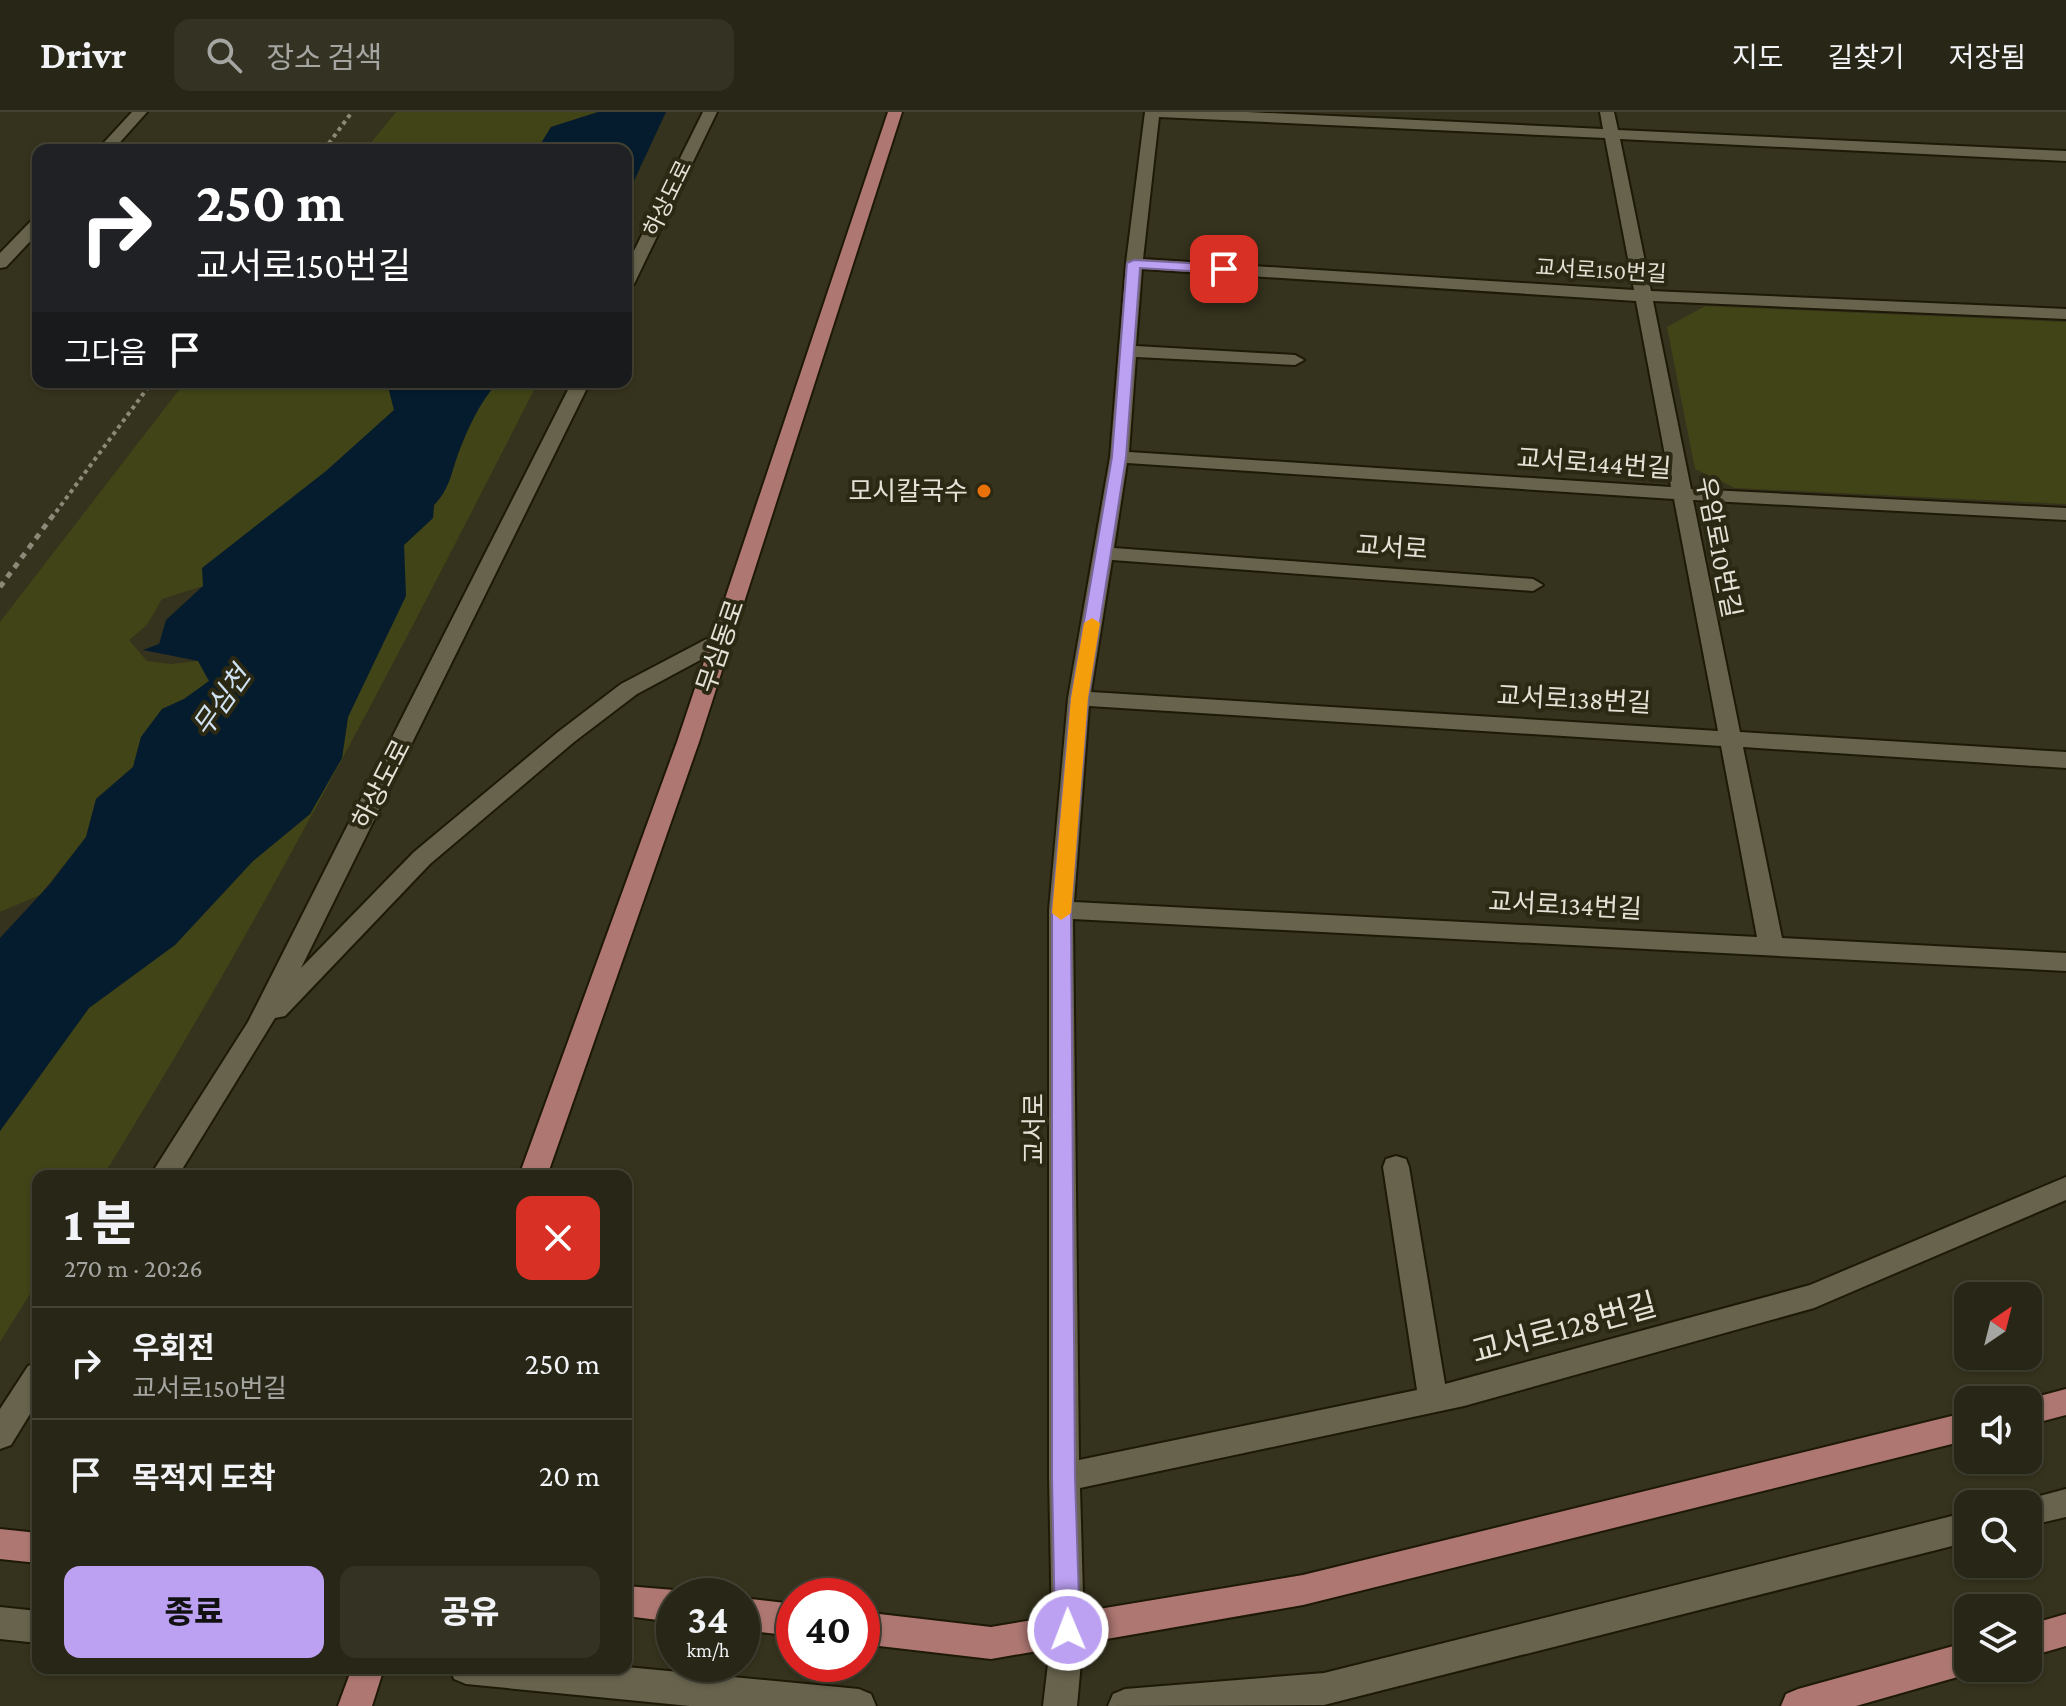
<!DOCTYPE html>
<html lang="ko">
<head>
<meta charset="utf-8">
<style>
	:root { --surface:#282616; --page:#343223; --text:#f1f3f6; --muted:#a5a5a1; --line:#444335; --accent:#bca0f2 }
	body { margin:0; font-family:"Crimson Pro","Noto Sans KR",serif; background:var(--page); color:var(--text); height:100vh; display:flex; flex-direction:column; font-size:30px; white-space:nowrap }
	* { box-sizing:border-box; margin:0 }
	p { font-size:26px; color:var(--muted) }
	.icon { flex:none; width:44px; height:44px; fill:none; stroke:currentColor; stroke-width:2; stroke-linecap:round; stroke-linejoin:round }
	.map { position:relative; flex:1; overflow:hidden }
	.side { position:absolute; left:32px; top:1058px; width:600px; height:504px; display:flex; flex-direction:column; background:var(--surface); border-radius:16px; box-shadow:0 2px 6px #0004,0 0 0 2px var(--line) }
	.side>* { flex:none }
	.hud { position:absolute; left:32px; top:32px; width:600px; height:244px; border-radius:16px; box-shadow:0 2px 6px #0004,0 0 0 2px var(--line); background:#202124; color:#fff; overflow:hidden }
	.needle { width:52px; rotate:35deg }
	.controls { position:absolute; left:1954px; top:1170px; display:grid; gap:16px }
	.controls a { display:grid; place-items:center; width:88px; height:88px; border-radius:16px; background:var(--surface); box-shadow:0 2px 6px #0004,0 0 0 2px var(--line); font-size:40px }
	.speed { position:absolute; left:656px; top:1466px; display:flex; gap:16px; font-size:40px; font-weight:700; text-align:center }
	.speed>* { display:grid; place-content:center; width:104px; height:104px; border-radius:50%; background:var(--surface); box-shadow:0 2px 6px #0004,0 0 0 2px var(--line); line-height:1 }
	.speed small { font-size:20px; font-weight:400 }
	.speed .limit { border:12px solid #d22; background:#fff; color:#111 }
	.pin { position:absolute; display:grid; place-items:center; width:68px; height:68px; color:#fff; margin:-34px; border-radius:16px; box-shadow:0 4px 12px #0006 }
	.me { position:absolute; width:88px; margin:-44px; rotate:359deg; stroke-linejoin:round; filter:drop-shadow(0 0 6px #0008) }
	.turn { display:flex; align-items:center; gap:28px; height:168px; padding:0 32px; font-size:36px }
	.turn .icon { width:104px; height:104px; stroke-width:2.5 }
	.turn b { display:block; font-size:56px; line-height:68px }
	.then { display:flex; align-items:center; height:76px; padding:0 32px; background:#0003; gap:16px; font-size:30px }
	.round { display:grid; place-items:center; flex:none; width:84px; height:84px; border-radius:16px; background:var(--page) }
	.head { display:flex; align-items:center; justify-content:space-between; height:136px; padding:0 32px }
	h1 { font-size:48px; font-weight:800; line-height:60px }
	.primary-button { display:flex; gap:16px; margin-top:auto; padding:16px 32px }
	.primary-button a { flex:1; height:92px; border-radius:16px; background:var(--accent); color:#111; font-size:32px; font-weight:800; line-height:92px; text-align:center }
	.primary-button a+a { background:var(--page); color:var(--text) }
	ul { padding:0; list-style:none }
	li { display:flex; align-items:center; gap:24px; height:112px; padding:0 32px; border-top:2px solid var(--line) }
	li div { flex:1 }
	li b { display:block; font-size:30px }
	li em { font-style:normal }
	header { display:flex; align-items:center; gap:48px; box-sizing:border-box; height:112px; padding:0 40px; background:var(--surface); border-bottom:2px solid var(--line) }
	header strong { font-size:38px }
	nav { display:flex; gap:44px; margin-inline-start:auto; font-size:28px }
	.search { width:560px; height:72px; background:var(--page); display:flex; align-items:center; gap:20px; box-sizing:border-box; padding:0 28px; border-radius:16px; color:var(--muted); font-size:30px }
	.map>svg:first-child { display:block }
</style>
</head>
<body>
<header>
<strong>Drivr</strong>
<div class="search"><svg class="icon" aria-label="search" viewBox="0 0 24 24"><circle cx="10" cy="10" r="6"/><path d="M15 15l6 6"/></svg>장소 검색</div>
<nav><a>지도</a><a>길찾기</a><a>저장됨</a></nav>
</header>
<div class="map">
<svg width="2066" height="1594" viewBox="0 0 2066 1594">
	<rect width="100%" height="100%" fill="#35321d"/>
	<path fill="#414416" d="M396 0H598L551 15 537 38H365Z
		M1705 194 2066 210V392L1735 376 1695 357 1667 215Z
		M185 270H387L394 298 203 474 162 487 147 513 129 528 147 549 171 552 198 549 209 569 184 587 162 597 141 625 133 655 96 687 86 725 40 783 0 800V510Z
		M498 270H538C401 539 262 808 103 1064H38V1169L0 1230V1019L89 896 175 833 253 749 310 702 342 646 348 605 405 484 404 433 433 406 434 393C449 378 451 362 458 342 468 316 479 290 498 270Z"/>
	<path fill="#041c2e" d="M598 0H666L626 86V38H537L551 15Z
		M387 270H498C479 291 468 316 458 342 451 362 449 378 434 393L433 406 404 433 406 484 348 605 342 646 310 702 253 749 175 833 89 896 0 1019V826L50 772 86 725 96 687 133 655 141 625 162 597 184 587 209 569 198 549 143 538 159 532 166 508 203 474 202 456 326 359 394 298Z"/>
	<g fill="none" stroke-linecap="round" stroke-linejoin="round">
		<g stroke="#1d1906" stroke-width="4">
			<path id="minor" d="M132 0H147L113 38H97Z
				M703 0H717L634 172 626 177V155Z
				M1145 0H1247L1603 17 1600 0H1614L1618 18 2066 39V49L1620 27 1651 179 2066 197V207L1653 189 1691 377 2066 396V408L1693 388 1740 620 2066 640V656L1743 635 1782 826 2066 841V859L1073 807 1079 1348 1417 1278 1383 1055 1386 1047 1396 1044 1406 1047 1409 1055 1445 1272 1810 1173 2066 1065V1088L1814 1196 1464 1294 1080 1376 1084 1518 1077 1594H1043L1052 1518 1049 1365V798L1068 586 1110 345 1126 151ZM1159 5 1605 26 1634 178 1143 147ZM1142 157 1636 189 1671 375 1129 340 1136 245 1295 253 1304 248 1295 243 1136 234ZM1127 351 1674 387 1718 619 1091 580 1112 448 1533 479 1543 473 1533 467 1114 436ZM1089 594 1721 634 1757 825 1074 790Z
				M38 106V121L6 155 0 156V141L32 108Z
				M572 270H590L301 856 414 740 558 620 621 572 716 522H730L733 527 730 532 637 582 574 630 430 752 285 904 275 906 178 1064H150L248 910Z
				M38 1250V1289L11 1333 0 1337V1297L28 1254Z
				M2066 1377V1405L2028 1414V1392H2016L2017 1390Z
				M1968 1400V1430L1324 1593 1108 1594 1113 1582 1125 1577 1324 1561Z
				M0 1495 38 1499V1531L0 1527Z
				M626 1555 859 1577 871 1582 876 1594H690L466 1572 454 1567 450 1556Z"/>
		</g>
		<g stroke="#1d1906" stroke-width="4">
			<path id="major" d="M888 0H902L699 630 547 1064H519L677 630Z
				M2066 1277V1303L2028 1313V1288H2024Z
				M1968 1300V1328L1303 1493 991 1547 862 1532V1500L991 1515 1303 1463Z
				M0 1417 38 1421V1451L0 1447Z
				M626 1474 674 1478 686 1484H674V1510L626 1504Z
				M742 1486 794 1492V1524L742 1518Z
				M2066 1502V1534L2028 1545V1513Z
				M1968 1530V1556H1980L1968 1562 1856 1594H1781L1786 1582 1798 1577Z
				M352 1556H384L372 1594H338Z"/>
		</g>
		<path stroke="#8b8978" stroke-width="4" stroke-dasharray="4 4" stroke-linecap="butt" d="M324 38 352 0
			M56 400 152 270"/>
		<path stroke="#8b8978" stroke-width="5" stroke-dasharray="6 6" stroke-linecap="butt" d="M0 475 57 398"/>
		<use href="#minor" fill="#67634d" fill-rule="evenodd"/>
		<use href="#major" fill="#ae7772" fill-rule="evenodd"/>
	</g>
	<path fill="#bca0f2" stroke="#7a689d" stroke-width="2" d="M1134 148 1224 153 1230 157 1224 161 1140 156 1126 345 1088 586 1071 798 1075 1365 1080 1518 1076 1527 1068 1530 1059 1527 1055 1518 1052 1365V798L1071 586 1112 345 1127 151Z"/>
	<path fill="#f59e0b" d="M1092 506 1100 511 1088 586 1071 801 1061 808 1052 801 1071 586 1084 511Z"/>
	<circle fill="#e8710a" stroke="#2b2813" stroke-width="3" cx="984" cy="379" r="8"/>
	<g text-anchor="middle" stroke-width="8" stroke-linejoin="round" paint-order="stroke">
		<g font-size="22" fill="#e4e2d6" stroke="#2b2813">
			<text transform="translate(667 86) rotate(-64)" y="8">하상도로</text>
			<text transform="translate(1601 158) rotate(3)" y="8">교서로150번길</text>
		</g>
		<g font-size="26" fill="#e4e2d6" stroke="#2b2813">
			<text transform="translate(1594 351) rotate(4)" y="9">교서로144번길</text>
			<text transform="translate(1392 435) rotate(4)" y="9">교서로</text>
			<text transform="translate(1719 435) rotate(79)" y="9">우암로10번길</text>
			<text transform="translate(720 534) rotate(-71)" y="9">무심동로</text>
			<text transform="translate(1574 587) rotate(3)" y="9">교서로138번길</text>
			<text transform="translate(381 672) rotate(-63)" y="9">하상도로</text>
			<text transform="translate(1565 793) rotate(3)" y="9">교서로134번길</text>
			<text transform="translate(1034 1017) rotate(-90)" y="9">교서로</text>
		</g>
		<g font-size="26" fill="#e4e2d6" stroke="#2b2813" text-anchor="end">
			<text x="968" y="388">모시칼국수</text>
		</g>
		<g font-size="28" font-style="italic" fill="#d0e3f3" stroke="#2b2813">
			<text transform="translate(221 589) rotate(-55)" y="10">무심천</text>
		</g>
		<g font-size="32" fill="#e4e2d6" stroke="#2b2813">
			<text transform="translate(1564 1216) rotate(-15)" y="11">교서로128번길</text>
		</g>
	</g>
</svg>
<div class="controls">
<a><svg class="needle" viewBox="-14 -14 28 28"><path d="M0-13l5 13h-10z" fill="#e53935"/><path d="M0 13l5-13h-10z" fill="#a5a5a1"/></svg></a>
<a><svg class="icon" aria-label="sound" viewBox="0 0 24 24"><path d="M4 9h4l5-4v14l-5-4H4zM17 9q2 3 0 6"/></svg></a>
<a><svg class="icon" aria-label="search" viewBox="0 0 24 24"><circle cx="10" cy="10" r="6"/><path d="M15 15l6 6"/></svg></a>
<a><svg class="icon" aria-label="layers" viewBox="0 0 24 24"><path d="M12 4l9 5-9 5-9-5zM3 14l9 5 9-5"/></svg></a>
</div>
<div class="speed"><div>34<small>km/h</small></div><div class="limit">40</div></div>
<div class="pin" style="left:1224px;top:157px;background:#d93025"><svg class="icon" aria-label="arrive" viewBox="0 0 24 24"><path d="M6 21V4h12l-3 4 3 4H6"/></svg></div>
<svg class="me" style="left:1068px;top:1518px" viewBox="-20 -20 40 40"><circle r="17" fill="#bca0f2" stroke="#fff" stroke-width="3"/><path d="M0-11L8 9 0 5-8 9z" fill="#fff"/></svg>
<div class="hud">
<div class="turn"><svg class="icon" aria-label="right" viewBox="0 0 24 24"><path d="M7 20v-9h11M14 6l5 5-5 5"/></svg><div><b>250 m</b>교서로150번길</div></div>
<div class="then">그다음<svg class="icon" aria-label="arrive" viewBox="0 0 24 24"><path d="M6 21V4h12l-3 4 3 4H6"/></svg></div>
</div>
<section class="side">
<div class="head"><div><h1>1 분</h1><p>270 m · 20:26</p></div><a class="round" style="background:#d93025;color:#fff"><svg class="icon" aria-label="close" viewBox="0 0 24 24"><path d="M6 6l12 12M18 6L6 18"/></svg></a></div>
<ul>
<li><svg class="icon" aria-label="right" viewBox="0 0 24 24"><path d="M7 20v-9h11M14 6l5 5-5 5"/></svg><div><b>우회전</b><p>교서로150번길</p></div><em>250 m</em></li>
<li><svg class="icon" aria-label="arrive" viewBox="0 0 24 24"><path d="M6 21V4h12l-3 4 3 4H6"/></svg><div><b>목적지 도착</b></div><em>20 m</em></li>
</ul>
<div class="primary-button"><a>종료</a><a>공유</a></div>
</section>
</div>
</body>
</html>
